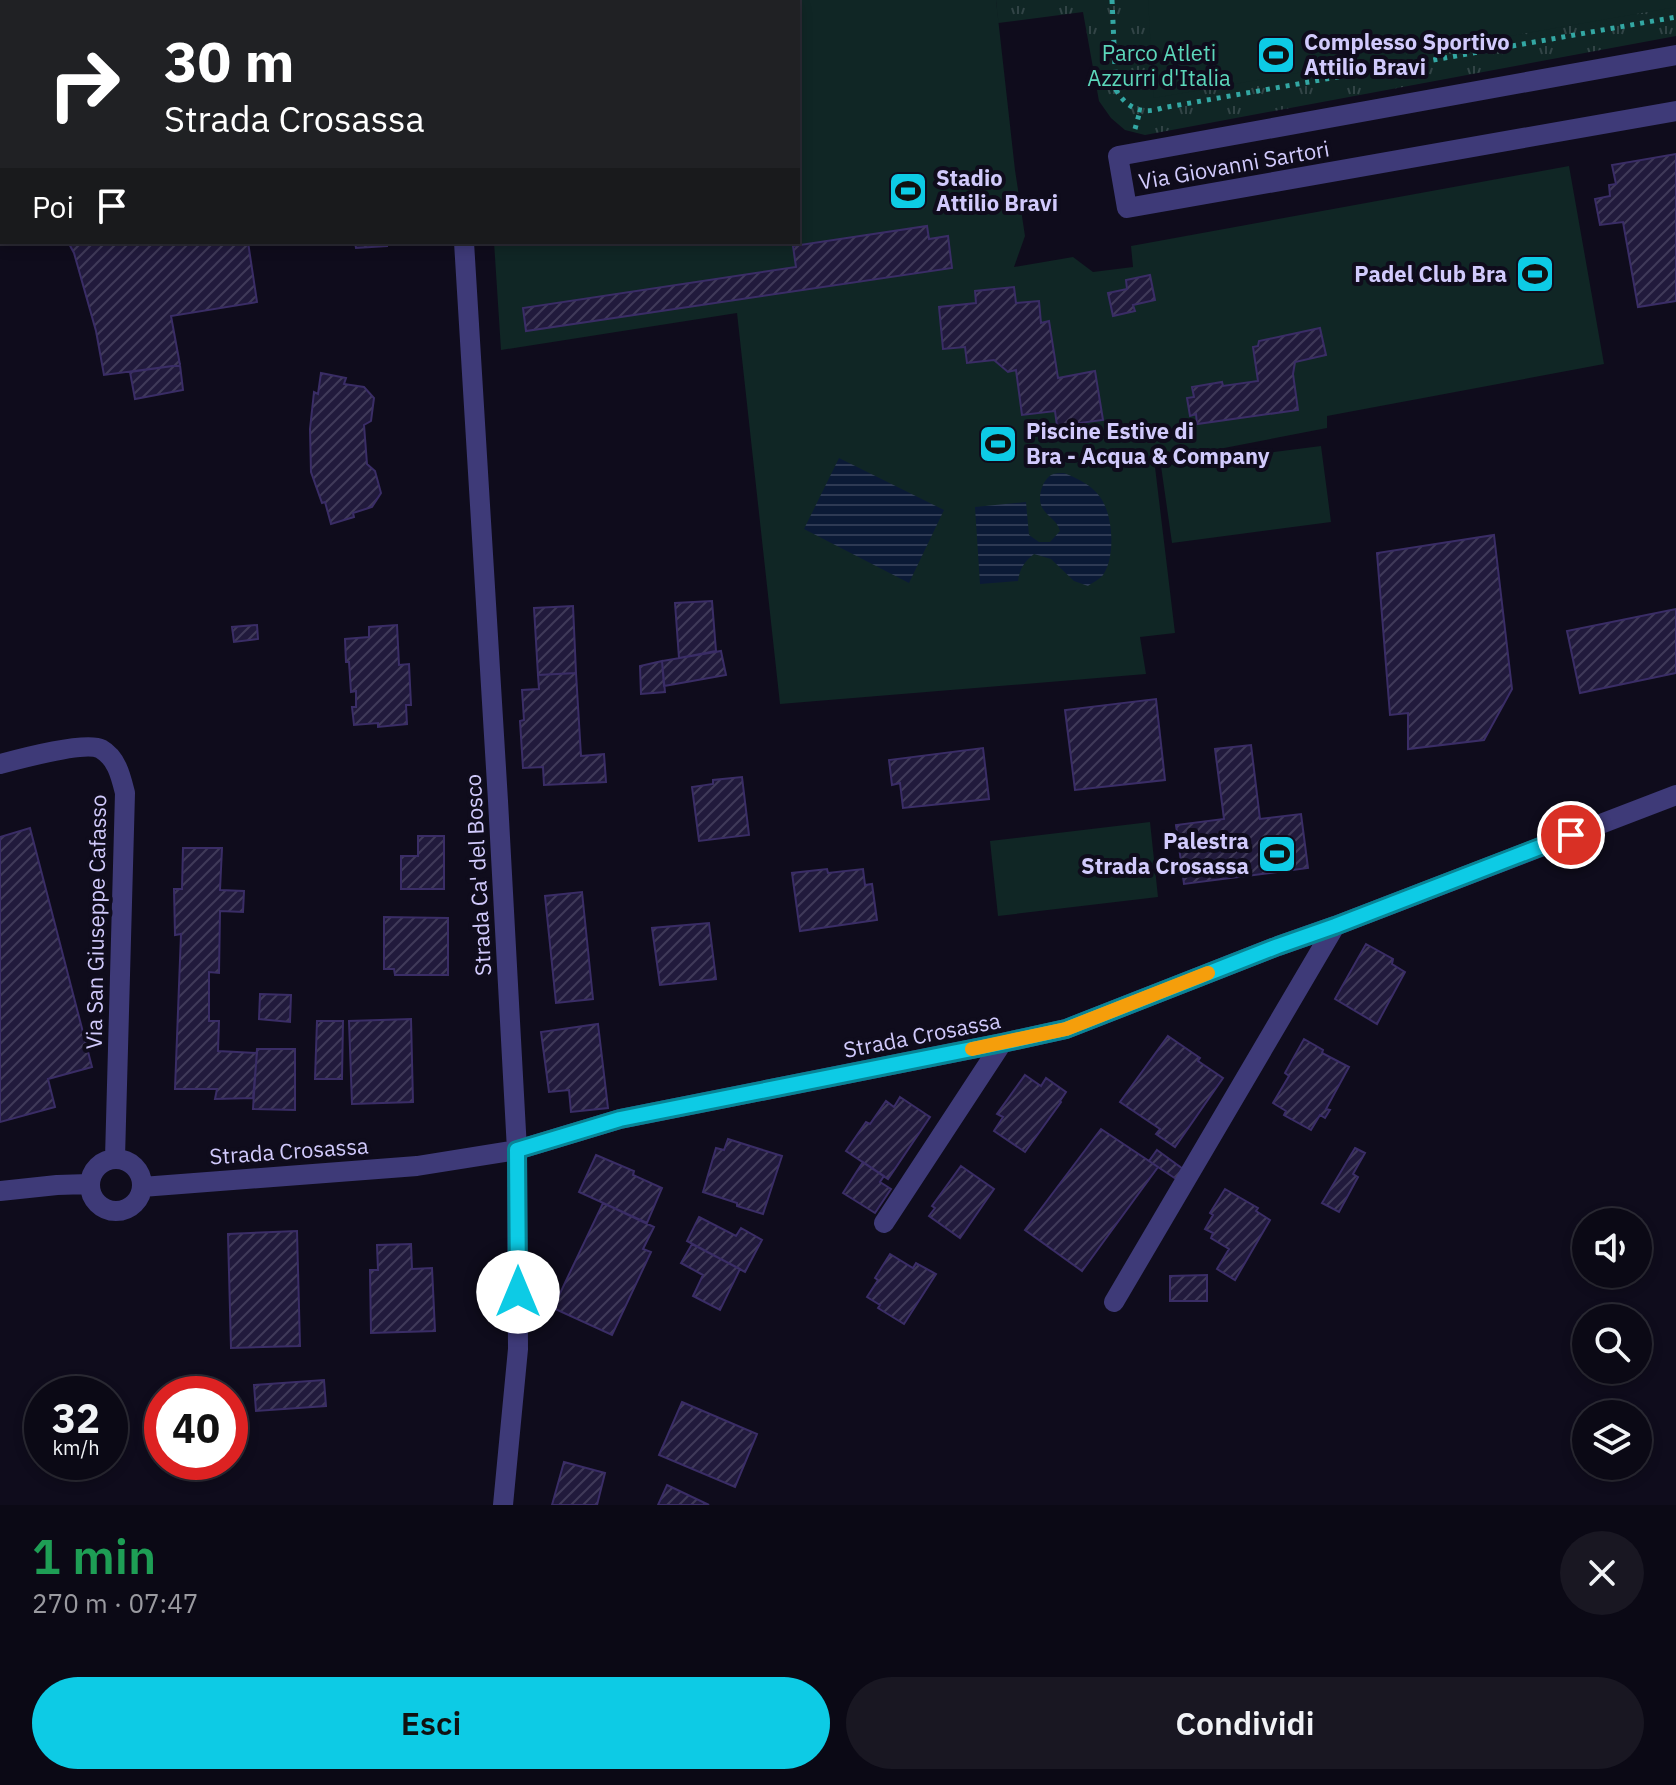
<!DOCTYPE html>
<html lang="it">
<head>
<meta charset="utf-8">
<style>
	:root { --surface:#0b0915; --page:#191722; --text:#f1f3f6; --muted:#9a9aa0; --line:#2b2a34; --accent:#0dcbe5 }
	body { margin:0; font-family:"IBM Plex Sans",sans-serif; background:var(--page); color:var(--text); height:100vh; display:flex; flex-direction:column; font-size:30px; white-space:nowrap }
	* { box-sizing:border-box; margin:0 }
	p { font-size:26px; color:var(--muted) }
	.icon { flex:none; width:44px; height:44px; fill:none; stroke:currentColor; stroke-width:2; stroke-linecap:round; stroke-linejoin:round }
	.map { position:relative; height:1505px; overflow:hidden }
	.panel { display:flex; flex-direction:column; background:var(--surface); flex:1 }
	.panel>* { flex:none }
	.top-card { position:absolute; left:0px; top:0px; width:800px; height:244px; box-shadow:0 4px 12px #0003,0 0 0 2px var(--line); background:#202124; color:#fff; overflow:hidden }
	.fabs { position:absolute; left:1572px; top:1208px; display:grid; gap:16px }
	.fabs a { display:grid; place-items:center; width:80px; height:80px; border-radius:50%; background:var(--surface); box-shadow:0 4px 12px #0003,0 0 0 2px var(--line); font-size:40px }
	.speed { position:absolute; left:24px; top:1376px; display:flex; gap:16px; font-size:40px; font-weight:700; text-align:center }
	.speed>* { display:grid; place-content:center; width:104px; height:104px; border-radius:50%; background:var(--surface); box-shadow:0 4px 12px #0003,0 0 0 2px var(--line); line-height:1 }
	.speed small { font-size:20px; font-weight:400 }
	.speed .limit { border:12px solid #d22; background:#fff; color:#111 }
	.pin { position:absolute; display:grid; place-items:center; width:68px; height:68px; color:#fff; margin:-34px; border:4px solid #fff; border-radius:50%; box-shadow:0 2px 8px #0007 }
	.me { position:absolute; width:88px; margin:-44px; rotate:0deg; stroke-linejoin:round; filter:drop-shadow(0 0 6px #0008) }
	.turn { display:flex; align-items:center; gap:28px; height:168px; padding:0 32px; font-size:36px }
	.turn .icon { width:104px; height:104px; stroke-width:2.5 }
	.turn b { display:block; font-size:56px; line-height:68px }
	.then { display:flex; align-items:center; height:76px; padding:0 32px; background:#0003; gap:16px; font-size:30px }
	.round { display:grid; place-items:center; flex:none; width:84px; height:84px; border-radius:42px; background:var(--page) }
	.headline { display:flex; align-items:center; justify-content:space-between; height:136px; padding:0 32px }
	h1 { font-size:48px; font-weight:600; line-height:60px; color:#1e9e55 }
	.cta { display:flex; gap:16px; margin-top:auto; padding:16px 32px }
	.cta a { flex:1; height:92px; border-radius:48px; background:var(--accent); color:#111; font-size:32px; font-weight:600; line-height:92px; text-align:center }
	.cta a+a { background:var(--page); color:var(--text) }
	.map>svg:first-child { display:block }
</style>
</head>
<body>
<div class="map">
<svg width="1676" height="1505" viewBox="0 0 1676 1505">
	<defs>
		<pattern id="park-tufts" width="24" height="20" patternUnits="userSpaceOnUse" patternTransform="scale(2)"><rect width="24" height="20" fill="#102625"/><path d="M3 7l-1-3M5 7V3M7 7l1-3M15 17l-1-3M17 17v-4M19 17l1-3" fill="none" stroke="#324446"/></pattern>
		<pattern id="water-rules" width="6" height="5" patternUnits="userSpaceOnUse" patternTransform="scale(2)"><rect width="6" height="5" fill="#0b1a36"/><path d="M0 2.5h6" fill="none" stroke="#2e3a54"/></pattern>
		<pattern id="building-hatch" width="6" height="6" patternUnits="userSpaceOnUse" patternTransform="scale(2)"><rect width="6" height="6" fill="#211a3c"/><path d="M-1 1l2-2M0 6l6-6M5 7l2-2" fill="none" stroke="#403a59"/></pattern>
	</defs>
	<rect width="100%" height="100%" fill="#0f0c1c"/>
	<path fill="url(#park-tufts)" d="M996 0H1676V36L1145 135 1125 130 1111 118 1099 101 1083 12 998 23Z"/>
	<path fill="#102625" d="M481 0H996L1015 170 1025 236 1014 267 1073 257 1093 272 1133 267 1131 246 1569 166 1604 364 1327 416V428L1162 460 1155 467 1175 633 1140 637 1146 674 780 704 737 313 501 350 494 242H798V2H481Z
		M1148 0H1676V7L1154 98Z
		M1321 446 1331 522 1172 543 1161 466Z
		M1150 822 1158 897 998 916 990 841Z"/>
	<path fill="url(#water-rules)" d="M839 458 944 510 909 583 804 529Z
		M1064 473C1077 478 1092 485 1100 497 1113 514 1116 556 1103 575 1100 579 1092 583 1088 586L1074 581 1051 559 1034 554C1024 562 1020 568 1018 581L980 584 975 507 1026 502 1029 535 1039 542H1050L1060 531C1057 519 1045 516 1041 505 1038 496 1042 481 1051 475 1055 473 1060 473 1064 473Z"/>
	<path fill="url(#building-hatch)" stroke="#3a2d66" stroke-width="2" d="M643 0H675L676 2H643Z
		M1676 154V301L1638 307 1623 222 1600 225 1595 199 1610 196 1609 185 1616 184 1612 165Z
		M927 226 929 239 948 236 952 268 526 331 523 308 796 267 793 246Z
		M68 242H248L257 302 171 316 180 365 104 375 96 331 74 253Z
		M332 242H387V246L356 248 355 243 332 244Z
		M1150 275 1155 300 1133 305 1135 311 1113 316 1108 293 1127 289 1126 280Z
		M1014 287 1016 303 1039 301 1041 323 1049 321 1058 378 1095 371 1103 420 1057 426 1055 411 1022 415 1016 370 1008 372 994 360 967 363 965 347 943 349 939 307 976 303 975 291Z
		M1320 328 1326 355 1295 362 1293 374 1298 410 1197 424 1196 414 1190 416 1187 398 1194 397 1192 387 1222 382 1223 386 1258 381 1253 347 1258 346 1259 341Z
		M180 365 183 390 135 399 130 372Z
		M321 373 346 378 344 384 364 387 374 398 371 421 364 425 367 464 375 471 381 493 372 507 353 513 354 517 331 524 325 502 322 503 311 472 310 429 314 392 318 394Z
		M1494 535 1512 689 1484 740 1408 749V713L1390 715 1377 553Z
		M712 601 716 651 679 658 675 603Z
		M573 606 576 673 538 675 534 608Z
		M1676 609V673L1580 693 1567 631Z
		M257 625 258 639 234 642 232 627Z
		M397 625 399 665 409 664 411 705H406L407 724 378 727V723L354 725 352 707H356V691L351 692 349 662H346L345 639 369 637V627Z
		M721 651 726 675 664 686 662 661Z
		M662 661 665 692 641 694 640 666Z
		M576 673 581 756 604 754 606 782 544 785 543 767 523 768 520 721 524 720 522 690 539 689 538 675Z
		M1156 699 1165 780 1075 790 1065 710Z
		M1251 745 1260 819 1301 814 1308 868 1184 884 1176 825 1224 819 1215 749Z
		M983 748 989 799 903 808 900 783 892 785 889 760Z
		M742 777 749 835 699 841 692 787 713 784V780Z
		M30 828 92 1067 48 1079 55 1107 0 1122V837Z
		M418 836H444V889H401V856H418Z
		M183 848H222L220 890 244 891 243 912 220 911 219 973 209 972V1021H219L218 1051 257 1053 253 1098 215 1099 217 1089H175L181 934 175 935 174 889H182Z
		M827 869 828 873 863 869 865 885 872 884 877 920 800 931 792 873Z
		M582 892 593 999 556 1003 545 896Z
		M384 917 448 918V975H395L394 969H384Z
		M709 923 716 979 660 985 652 928Z
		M1366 944 1393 959 1392 964 1405 972 1377 1024 1335 999Z
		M260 994 291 995 290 1022 259 1019Z
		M411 1019 413 1102 352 1104 349 1021Z
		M317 1021H343L342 1079H315Z
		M598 1024 608 1108 571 1112 569 1090 549 1092 541 1032Z
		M1168 1036 1200 1058 1198 1061 1223 1078 1175 1147 1156 1134 1160 1129 1120 1102Z
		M1304 1039 1323 1050 1322 1053 1349 1067 1326 1109 1330 1110 1325 1118 1320 1115 1311 1130 1284 1115 1286 1111 1273 1103 1289 1076 1285 1073Z
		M257 1049H295V1110L253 1109Z
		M1025 1075 1041 1086 1046 1078 1066 1092 1060 1101 1061 1102 1025 1152 994 1131 1003 1117 997 1114Z
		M900 1097 930 1117 888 1179 846 1151 866 1122 870 1124 886 1101 894 1107Z
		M1101 1129 1158 1167 1082 1271 1025 1230Z
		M728 1139 782 1156 763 1214 737 1206V1203L703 1192 716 1148 724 1150Z
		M1355 1148 1365 1153 1353 1174 1358 1177 1339 1212 1322 1203Z
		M1157 1150 1183 1169 1176 1179 1149 1161Z
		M596 1155 634 1171 633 1175 662 1188 647 1223 579 1192Z
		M863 1162 884 1176 880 1182 891 1189 875 1213 843 1193Z
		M961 1166 994 1189 960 1238 929 1216 935 1208 932 1206Z
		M1225 1189 1258 1208 1256 1211 1270 1220 1235 1280 1217 1269 1229 1249 1211 1238 1213 1233 1205 1229 1213 1215 1210 1213Z
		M603 1203 654 1227 643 1249 651 1252 612 1335 553 1308Z
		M699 1217 736 1236 741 1228 762 1240 745 1272 687 1241Z
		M297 1231 300 1346 231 1348 228 1234Z
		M411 1244 412 1269 432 1268 435 1331 371 1333 370 1270H378L377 1245Z
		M692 1244 740 1269 720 1310 693 1296 703 1275 681 1263Z
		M890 1254 913 1268 916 1263 936 1274 904 1324 878 1308 880 1305 867 1297 878 1280 875 1278Z
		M1207 1275V1301H1170V1276Z
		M324 1380 326 1406 256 1411 254 1385Z
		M682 1402 757 1434 735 1487 659 1455Z
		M564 1462 605 1473 597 1505H552Z
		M667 1485 709 1505H658Z"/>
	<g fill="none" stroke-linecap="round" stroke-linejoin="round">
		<path stroke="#33a7a3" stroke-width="5" stroke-dasharray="4 6" stroke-linecap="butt" d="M1112 0 1116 90C1127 108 1141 115 1162 108L1676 17
			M1135 129 1140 111"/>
		<path stroke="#3e3a78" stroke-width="20" d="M450 0V2
			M1676 55 1118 156 1127 208 1676 111
			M464 242 498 801 517 1150 518 1349 503 1505
			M0 764C19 759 86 741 101 749 117 758 121 777 125 793L115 1158
			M90 1185a26 26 0 1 1 52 0a26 26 0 1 1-52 0Z
			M142 1187 417 1166 517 1150 620 1119 1002 1043 1066 1029 1278 946 1335 926 1676 795
			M0 1191 57 1185 89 1184
			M884 1223 1002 1043
			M1114 1302 1335 926"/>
	</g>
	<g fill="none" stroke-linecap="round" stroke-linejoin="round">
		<g stroke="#088495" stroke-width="20">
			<path id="route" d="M518 1292 517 1150 620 1119 1002 1043 1066 1029 1278 946 1335 926 1571 835"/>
		</g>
		<use href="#route" stroke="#0dcbe5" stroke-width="14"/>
		<path stroke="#f59e0b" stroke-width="14" d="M972 1049 1066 1029 1208 973"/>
	</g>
	<defs>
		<g id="stadium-square" transform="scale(2)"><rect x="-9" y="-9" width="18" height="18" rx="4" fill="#0dcbe5" stroke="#0f0c1c"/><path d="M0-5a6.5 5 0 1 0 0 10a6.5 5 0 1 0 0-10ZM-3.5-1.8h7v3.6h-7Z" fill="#111"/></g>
	</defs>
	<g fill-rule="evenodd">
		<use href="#stadium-square" x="1276" y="55"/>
		<use href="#stadium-square" x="908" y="191"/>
		<use href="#stadium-square" x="1535" y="274"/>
		<use href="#stadium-square" x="998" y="444"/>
		<use href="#stadium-square" x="1277" y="854"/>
	</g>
	<g text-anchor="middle" stroke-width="8" stroke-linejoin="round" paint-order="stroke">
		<g font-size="22" font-weight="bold" fill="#d1cafc" stroke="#0f0c1c" text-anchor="start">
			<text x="1304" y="50">Complesso Sportivo<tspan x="1304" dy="25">Attilio Bravi</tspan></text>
			<text x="936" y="186">Stadio<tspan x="936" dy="25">Attilio Bravi</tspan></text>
			<text x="1507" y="282" text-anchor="end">Padel Club Bra</text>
			<text x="1026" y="439">Piscine Estive di<tspan x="1026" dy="25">Bra - Acqua &amp; Company</tspan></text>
			<text x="1249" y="849" text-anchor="end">Palestra<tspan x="1249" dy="25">Strada Crosassa</tspan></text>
		</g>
		<g font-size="22" fill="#5cd7bb" stroke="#0f0c1c">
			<text x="1159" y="61">Parco Atleti<tspan x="1159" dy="25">Azzurri d'Italia</tspan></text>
		</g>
		<g font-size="22" fill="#d1cafc" stroke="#0f0c1c">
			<text transform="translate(1234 165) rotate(-10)" y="8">Via Giovanni Sartori</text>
			<text transform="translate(478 875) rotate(-93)" y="8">Strada Ca' del Bosco</text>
			<text transform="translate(96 922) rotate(-89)" y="8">Via San Giuseppe Cafasso</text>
			<text transform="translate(922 1035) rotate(-11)" y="8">Strada Crosassa</text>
			<text transform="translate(289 1151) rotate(-4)" y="8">Strada Crosassa</text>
		</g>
	</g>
</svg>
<div class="fabs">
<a><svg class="icon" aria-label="sound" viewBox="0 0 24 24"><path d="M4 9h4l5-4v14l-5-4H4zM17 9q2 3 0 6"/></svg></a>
<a><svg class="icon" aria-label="search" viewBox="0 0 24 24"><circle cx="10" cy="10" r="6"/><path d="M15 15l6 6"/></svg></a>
<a><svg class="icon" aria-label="layers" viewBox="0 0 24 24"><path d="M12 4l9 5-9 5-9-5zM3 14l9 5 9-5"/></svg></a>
</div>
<div class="speed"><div>32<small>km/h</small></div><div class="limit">40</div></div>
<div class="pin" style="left:1571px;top:835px;background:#d93025"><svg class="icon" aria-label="arrive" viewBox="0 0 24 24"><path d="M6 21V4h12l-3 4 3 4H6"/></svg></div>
<svg class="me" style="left:518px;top:1292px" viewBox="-20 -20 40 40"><circle r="19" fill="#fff"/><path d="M0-13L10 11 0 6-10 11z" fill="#0dcbe5"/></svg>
<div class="top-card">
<div class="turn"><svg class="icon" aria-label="right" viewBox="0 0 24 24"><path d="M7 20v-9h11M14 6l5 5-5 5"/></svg><div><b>30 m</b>Strada Crosassa</div></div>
<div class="then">Poi<svg class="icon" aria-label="arrive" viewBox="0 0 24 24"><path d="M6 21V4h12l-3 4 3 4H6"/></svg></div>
</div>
</div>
<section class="panel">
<div class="headline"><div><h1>1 min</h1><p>270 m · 07:47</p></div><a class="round"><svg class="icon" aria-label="close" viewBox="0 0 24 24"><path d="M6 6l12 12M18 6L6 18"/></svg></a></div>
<div class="cta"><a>Esci</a><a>Condividi</a></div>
</section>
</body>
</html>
